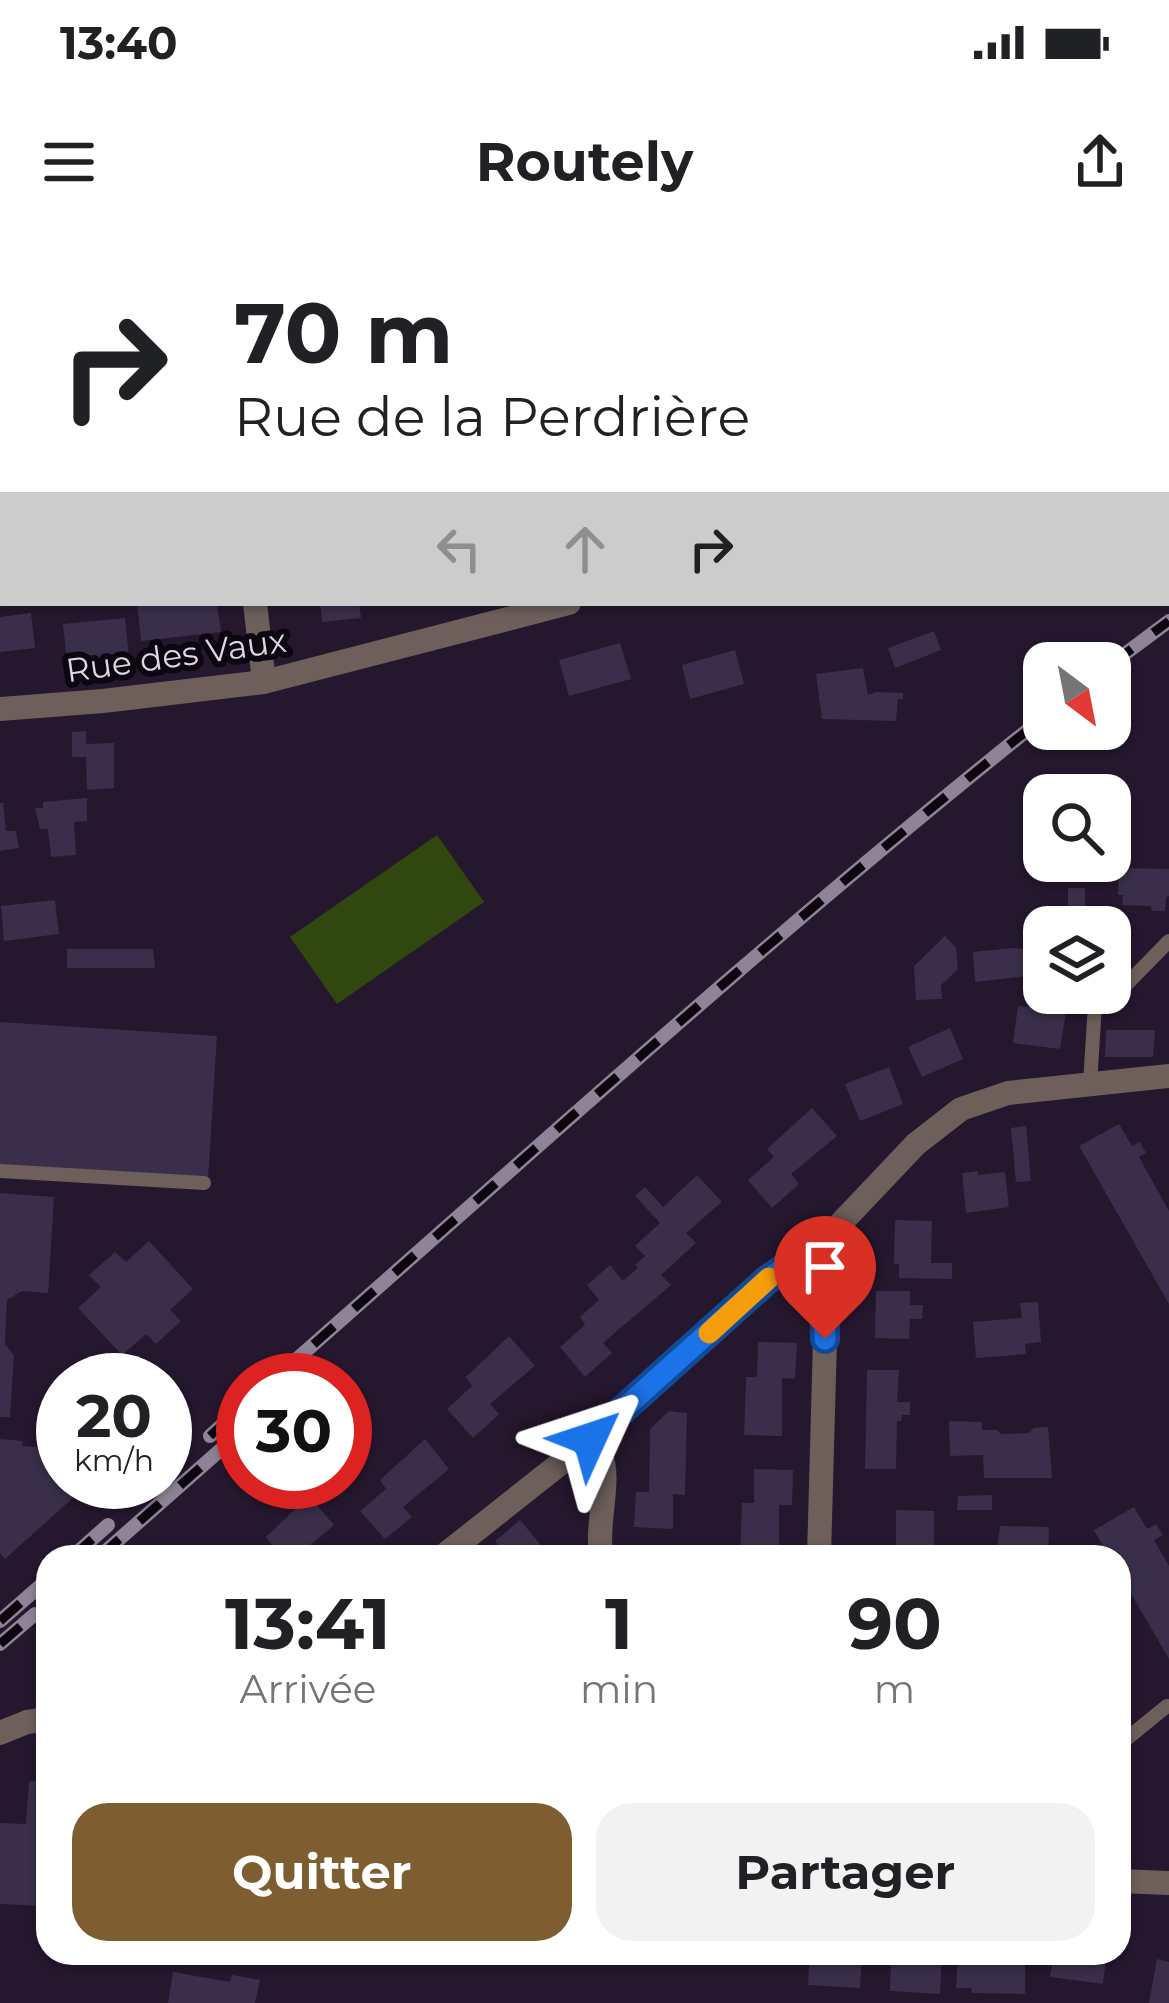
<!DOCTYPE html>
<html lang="fr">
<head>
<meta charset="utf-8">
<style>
	:root { --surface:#fff; --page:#f2f2f2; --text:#202124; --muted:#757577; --accent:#7e5d30 }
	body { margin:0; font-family:Montserrat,sans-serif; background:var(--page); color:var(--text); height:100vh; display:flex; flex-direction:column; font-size:45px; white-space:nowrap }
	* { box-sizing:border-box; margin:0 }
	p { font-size:39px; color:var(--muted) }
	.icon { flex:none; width:66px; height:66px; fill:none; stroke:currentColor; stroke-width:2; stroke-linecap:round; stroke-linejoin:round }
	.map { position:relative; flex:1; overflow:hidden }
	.panel { position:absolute; left:36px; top:1305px; width:1095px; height:420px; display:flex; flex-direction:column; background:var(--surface); border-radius:36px; box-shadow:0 3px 9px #0004 }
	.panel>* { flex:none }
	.hud { position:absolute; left:0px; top:0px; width:1170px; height:366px; box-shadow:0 3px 9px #0004; background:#fff; color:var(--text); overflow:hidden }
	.needle { width:78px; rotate:148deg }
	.tools { position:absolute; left:1023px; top:402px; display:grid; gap:24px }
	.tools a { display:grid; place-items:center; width:108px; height:108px; border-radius:24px; background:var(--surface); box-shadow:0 3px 9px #0004; font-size:60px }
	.speed { position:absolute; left:36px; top:1113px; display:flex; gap:24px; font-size:60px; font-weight:700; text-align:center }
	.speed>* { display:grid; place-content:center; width:156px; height:156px; border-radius:50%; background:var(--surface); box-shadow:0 3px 9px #0004; line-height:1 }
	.speed small { font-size:30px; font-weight:400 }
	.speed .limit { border:18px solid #d22; background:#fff; color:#111 }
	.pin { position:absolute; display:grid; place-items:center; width:102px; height:102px; color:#fff; margin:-123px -51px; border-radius:50% 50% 50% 0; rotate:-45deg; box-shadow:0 0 12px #0007 }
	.pin .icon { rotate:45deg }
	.me { position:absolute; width:132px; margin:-66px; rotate:48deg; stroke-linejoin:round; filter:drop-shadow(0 0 9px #0008) }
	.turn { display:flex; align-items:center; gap:42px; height:252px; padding:0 36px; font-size:54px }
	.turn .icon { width:156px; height:156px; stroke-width:2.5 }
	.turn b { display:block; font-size:84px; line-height:102px }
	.lanes { display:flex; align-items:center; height:114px; padding:0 36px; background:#0003; justify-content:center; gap:60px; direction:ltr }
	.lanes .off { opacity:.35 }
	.eta { display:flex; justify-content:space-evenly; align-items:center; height:204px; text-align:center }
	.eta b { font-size:72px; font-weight:700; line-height:84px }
	.cta { display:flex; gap:24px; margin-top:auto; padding:24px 36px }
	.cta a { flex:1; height:138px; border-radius:36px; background:var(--accent); color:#fff; font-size:48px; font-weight:700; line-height:138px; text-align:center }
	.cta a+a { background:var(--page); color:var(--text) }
	.status { display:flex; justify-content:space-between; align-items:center; height:84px; padding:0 60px; background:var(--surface); direction:ltr }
	.status svg { height:33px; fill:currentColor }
	header { display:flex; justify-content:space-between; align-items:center; height:156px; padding:0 36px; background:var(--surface); font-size:54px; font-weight:700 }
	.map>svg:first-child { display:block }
</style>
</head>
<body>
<div class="status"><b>13:40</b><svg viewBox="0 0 49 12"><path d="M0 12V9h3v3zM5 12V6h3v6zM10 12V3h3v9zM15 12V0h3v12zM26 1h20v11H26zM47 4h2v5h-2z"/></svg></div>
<header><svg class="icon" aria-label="menu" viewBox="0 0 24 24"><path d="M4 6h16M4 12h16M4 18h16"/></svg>Routely<svg class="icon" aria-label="share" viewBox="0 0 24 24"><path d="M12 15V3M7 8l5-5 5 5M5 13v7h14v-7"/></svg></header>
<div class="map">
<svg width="1169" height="1763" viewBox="0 0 1169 1763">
	<rect width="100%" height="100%" fill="#25172e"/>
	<path fill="#30470f" d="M437 595 484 662 337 764 290 697Z"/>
	<path fill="#392f4a" d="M137 363H217L221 392 141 401Z
		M320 363H359L361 378 322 382Z
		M31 373 35 408 0 412V377Z
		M125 378 129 418 67 423 63 384Z
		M934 391 941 410 895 428 888 408Z
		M620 403 631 439 569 456 559 420Z
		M735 410 744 444 690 459 682 425Z
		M863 428 868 455 876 452 903 453V459H898L896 481 822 479 816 434Z
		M86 491V504L114 503V548L87 550 86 517H72V492Z
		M87 558V581L74 582 76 615 51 617 48 589H40L35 568H43V562Z
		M0 563H3L6 591H16L19 608 0 611Z
		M1119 628 1169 629V656L1166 657 1165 671H1152L1151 666 1122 665 1123 655H1118Z
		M1068 648H1085V676L1068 675Z
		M55 660 59 694 4 701 1 666Z
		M945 696 956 708 958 729 941 745 942 759 916 760 914 726Z
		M1012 708 1025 709 1027 736 975 742 973 712Z
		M67 709H153L155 728H67Z
		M1018 766 1066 772 1060 809 1013 803Z
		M0 782 217 796 208 940 0 927Z
		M950 788 963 819 922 837 908 807Z
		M1106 790H1155L1153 817H1105Z
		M889 827 903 864 860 881 845 844Z
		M812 868 837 896 791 934 799 944 772 968 748 940 774 917 767 909Z
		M1119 884 1132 906 1140 902 1146 913 1139 917 1169 971V1064L1079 906Z
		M1026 886 1031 941 1016 942 1011 888Z
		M978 931V935L1005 932 1009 967 966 973 962 933Z
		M697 935 722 962 686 993 696 1003 661 1035 671 1045 603 1103 612 1113 585 1137 560 1107 585 1085 580 1077 599 1060 587 1045 610 1025 622 1040 625 1039 638 1028 635 1025 645 1016 635 1006 660 983 635 956 645 947 663 967Z
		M0 953 54 957 48 1053 22 1051 7 1060 5 1104 14 1115 10 1177H0Z
		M895 980 932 981 931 1023H952V1039L899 1038V1024H894Z
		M149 1001 193 1049 170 1070 181 1081 156 1104 146 1094 122 1115 78 1068 101 1047 89 1035 115 1012 126 1022Z
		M876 1051H910V1065H923L922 1079H910L909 1099 875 1098Z
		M1038 1062 1041 1102 1025 1104 1026 1114 976 1118 973 1082 1022 1078 1020 1063Z
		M509 1096 535 1126 490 1164 499 1174 473 1198 447 1169 472 1146 466 1137Z
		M758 1102 797 1103 795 1139 782 1138V1196L744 1195 746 1137H757Z
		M867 1130H899L897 1162H910V1175H902L901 1181H897L896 1229H865Z
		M669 1171 687 1173 685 1255 673 1254V1289L634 1287 636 1252H649L650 1189Z
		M949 1181 982 1182V1190H997L1001 1194 1029 1193 1034 1188 1048 1187 1052 1238H984L983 1215 950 1216Z
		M0 1199 23 1201 22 1206 47 1208 63 1224V1242H81L85 1247 5 1319 0 1313Z
		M425 1199 449 1229 403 1267 412 1277 385 1299 360 1271 386 1249 380 1240Z
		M754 1229 793 1230 792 1265H779V1317H740L742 1263H754Z
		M992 1255V1270H957L958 1256Z
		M309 1256 334 1285 296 1317H259L272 1305 266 1297Z
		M1134 1267 1147 1289 1156 1284 1163 1295 1154 1300 1169 1326V1419L1119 1333V1317H1109L1094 1290Z
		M896 1270 934 1271V1317H896Z
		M520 1280 546 1311 538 1317H495L502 1310 495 1301Z
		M1000 1286 1049 1287 1048 1317H996Z
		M29 1541H48V1604H43L41 1666 0 1664V1583L26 1584Z
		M810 1713H862L860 1748 808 1745Z
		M891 1713H942L940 1754 890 1751Z
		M973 1713 1025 1715V1754L972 1753 971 1748H956L958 1717 972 1718Z
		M1054 1713H1107L1103 1744 1050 1737Z
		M1157 1719 1169 1722V1763H1149Z
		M173 1732 230 1742 232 1735 260 1740 255 1763H168Z"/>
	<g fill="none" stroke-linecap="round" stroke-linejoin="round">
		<path stroke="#6e5f5b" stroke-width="14" d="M1090 844 1095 764 1119 752 1169 701
			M0 931 204 943
			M1119 1505 1167 1466"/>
		<path stroke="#6e5f5b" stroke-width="24" d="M185 0 186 3
			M1167 99 1169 96
			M255 363 264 442
			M0 469 103 461 264 442 569 363
			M590 1200C594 1205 599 1209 601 1216 611 1240 596 1284 601 1313L609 1317
			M442 1317 590 1200 767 1040 824 1001 916 904 961 869 1008 853 1169 836
			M819 1317 825 1099 824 1001
			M0 1493 27 1482 48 1479
			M1119 1641 1169 1643"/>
		<g stroke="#8f8497" stroke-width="14">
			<path id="rail" d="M1110 425 1169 381
				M273 1140C528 916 779 688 1044 477
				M210 1196 243 1166
				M72 1317 108 1285
				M99 1317 243 1190
				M0 1381 48 1339
				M0 1404 35 1374"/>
		</g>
		<use href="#rail" stroke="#0b060f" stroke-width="9" stroke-dasharray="27" stroke-linecap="butt"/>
	</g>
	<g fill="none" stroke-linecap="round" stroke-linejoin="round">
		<g stroke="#114b97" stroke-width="30">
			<path id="route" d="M590 1199 767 1040 824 1000 825 1099"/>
		</g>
		<use href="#route" stroke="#1a73e8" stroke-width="21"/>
		<path stroke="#f59e0b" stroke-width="21" d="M709 1093 769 1038"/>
	</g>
	<g text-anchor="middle" stroke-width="12" stroke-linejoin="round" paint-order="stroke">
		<g font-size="33" fill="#ded5e5" stroke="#0b060f">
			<text transform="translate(176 415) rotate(-8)" y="12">Rue des Vaux</text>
		</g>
	</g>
</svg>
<div class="tools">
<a><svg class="needle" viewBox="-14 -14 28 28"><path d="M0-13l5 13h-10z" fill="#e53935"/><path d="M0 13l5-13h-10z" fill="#757577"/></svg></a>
<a><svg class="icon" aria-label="search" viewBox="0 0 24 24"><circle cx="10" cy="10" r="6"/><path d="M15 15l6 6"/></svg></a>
<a><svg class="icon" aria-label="layers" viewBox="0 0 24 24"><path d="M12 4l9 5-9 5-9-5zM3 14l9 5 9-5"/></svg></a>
</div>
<div class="speed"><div>20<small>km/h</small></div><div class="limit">30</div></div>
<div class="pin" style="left:825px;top:1099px;background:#d93025"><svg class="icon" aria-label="arrive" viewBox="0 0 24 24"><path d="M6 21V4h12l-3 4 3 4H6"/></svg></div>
<svg class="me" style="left:590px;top:1199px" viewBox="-20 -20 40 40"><path d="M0-17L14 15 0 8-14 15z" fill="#1a73e8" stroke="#fff" stroke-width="4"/></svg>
<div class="hud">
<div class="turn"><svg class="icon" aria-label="right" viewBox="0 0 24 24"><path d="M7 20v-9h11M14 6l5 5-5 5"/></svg><div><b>70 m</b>Rue de la Perdrière</div></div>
<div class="lanes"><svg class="icon off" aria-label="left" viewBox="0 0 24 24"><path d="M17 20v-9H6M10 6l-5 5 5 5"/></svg><svg class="icon off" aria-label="ahead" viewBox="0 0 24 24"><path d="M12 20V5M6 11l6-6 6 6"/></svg><svg class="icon" aria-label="right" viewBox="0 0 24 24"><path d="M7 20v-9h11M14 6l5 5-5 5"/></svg></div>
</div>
<section class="panel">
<div class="eta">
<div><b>13:41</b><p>Arrivée</p></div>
<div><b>1</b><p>min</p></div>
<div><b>90</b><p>m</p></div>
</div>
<div class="cta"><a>Quitter</a><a>Partager</a></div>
</section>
</div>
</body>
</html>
